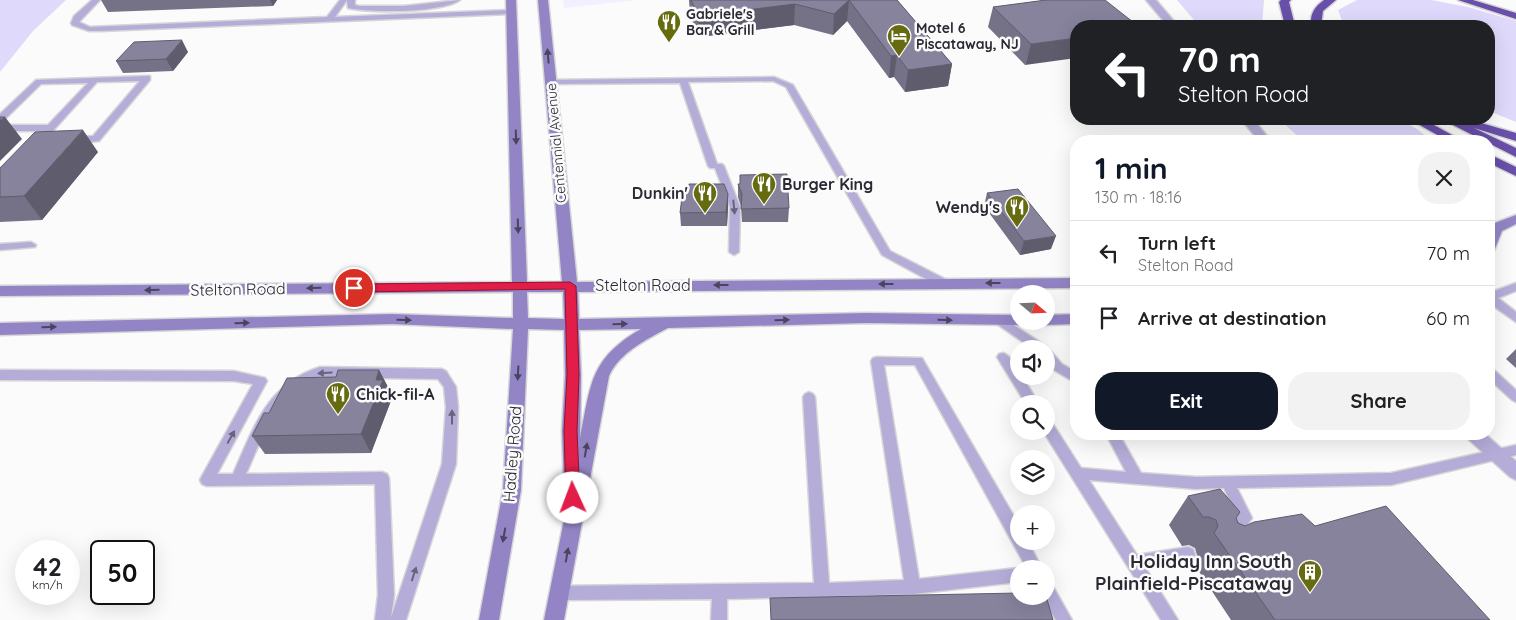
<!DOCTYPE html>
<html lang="en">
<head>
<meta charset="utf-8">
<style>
	:root { --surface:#fff; --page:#f2f2f2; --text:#202124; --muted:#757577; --line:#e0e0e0; --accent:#111827 }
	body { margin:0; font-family:Quicksand,sans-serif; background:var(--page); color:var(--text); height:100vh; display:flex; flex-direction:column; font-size:19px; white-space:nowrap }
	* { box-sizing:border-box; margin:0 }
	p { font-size:16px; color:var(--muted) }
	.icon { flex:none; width:28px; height:28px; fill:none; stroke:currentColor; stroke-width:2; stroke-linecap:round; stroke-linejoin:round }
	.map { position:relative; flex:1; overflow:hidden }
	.side { position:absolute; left:1070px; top:135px; width:425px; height:305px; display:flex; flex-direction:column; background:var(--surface); border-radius:20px; box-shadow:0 5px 20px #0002 }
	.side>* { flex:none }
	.banner { position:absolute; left:1070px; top:20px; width:425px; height:105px; border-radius:20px; box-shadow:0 5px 20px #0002; background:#202124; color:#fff; overflow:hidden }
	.needle { width:32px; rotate:109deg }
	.tools { position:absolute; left:1010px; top:285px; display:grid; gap:10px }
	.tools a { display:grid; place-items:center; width:45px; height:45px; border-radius:50%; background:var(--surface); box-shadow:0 5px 20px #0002; font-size:25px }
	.speed { position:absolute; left:15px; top:540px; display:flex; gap:10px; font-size:25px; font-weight:700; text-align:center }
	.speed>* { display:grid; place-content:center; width:65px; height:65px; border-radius:50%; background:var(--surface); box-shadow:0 5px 20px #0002; line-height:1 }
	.speed small { font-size:12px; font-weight:400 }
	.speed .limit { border:2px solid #111; border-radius:8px; background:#fff; color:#111 }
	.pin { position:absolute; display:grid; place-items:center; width:42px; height:42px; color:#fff; margin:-21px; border:2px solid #fff; border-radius:50%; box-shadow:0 1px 5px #0007 }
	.me { position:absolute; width:55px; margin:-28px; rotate:358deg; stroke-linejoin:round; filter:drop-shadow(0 0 4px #0008) }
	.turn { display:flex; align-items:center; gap:18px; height:105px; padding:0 25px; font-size:22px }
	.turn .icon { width:65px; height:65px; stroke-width:2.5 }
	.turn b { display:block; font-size:35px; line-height:42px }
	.round { display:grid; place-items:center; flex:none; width:52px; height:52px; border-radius:20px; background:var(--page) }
	.head { display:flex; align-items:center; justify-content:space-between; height:85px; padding:0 25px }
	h1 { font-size:30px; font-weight:700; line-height:38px; color:var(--accent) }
	.cta { display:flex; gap:10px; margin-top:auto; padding:10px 25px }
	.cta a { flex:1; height:58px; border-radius:20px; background:var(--accent); color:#fff; font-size:20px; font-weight:700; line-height:58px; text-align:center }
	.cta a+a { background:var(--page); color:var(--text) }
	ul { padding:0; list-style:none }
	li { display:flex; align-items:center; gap:15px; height:65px; padding:0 25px; border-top:1px solid var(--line) }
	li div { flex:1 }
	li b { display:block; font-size:19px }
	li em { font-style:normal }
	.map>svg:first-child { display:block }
</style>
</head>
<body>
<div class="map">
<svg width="1516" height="620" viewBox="0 0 1516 620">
	<rect width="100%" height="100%" fill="#fbfbfb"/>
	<path fill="#f2effe" d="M563 0H637L564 8Z"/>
	<path fill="#dfd9fb" d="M0 0H66L33 31 0 72Z
		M1177 0H1264L1262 26H1199Z
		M1357 0H1431L1468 7 1516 21V122L1489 111V26H1344L1338 10Z
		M1279 119H1399L1417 129 1432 141H1303Z"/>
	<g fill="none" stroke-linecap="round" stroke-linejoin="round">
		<g stroke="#d6d5d7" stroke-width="3">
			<path id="lane" d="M92 0H100L79 22 90 27 327 17 340 0H355V5L359 6H404L460 0C441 13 371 13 348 8L347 0 335 17 512 10 516 12 512 14 100 31H89L72 25 71 23 74 16Z
				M147 76H150V80L99 141 76 143 72 140 76 137 93 136 140 81 97 82 41 144H35L34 142 44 131H0V125H48L88 83 41 84 3 121 0 122V114L36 80Z
				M774 77 793 85 890 251 947 280 948 283 947 286H939L882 255 786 87 773 81 688 82 717 164H722L724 166 740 207 739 252 734 255 729 252 730 207 715 168H710L708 166 680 83 550 84 546 82 550 80Z
				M31 242 36 245 35 247 0 250V244Z
				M1516 283V291L1498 298 1516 312V322L1489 303V293Z
				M1001 317 1046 346 1062 364 1076 372V383L1054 370 1046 361V349H1033L997 324 995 321 997 318Z
				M1003 353C1010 355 1019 369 1019 376H1022L1039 404H1026L997 357 999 354Z
				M877 357 922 358 1019 525V541H1028L1042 569H1027L915 365H884L919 579 1019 568 1021 569H1019V582L913 594 727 599V620H711L712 599 559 600 554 598 551 593 554 588 559 586 814 583 803 397 805 394 809 392 813 394 815 397 829 583 904 580 871 361 873 358Z
				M320 367 442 369 446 371 456 387 458 407 456 464 406 620H375L378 595 375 484 207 486 202 484 200 480 202 476 253 384 234 381 0 380V370L234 371 265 378 267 381 217 474H233C254 427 267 384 320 367ZM321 377 438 379 444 387 446 407 442 464 391 618 394 595 389 478 387 474 382 472 246 474C263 435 278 393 321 377Z
				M1489 367 1493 369 1516 390V402L1512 400 1489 379Z
				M1046 420 1051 421 1081 468 1126 472 1106 434H1119L1141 473 1196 477 1391 473 1516 445V455L1391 485 1237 488 1252 518 1236 540 1231 541 1226 540 1224 535 1237 517 1224 488 1196 489 1089 480 1137 555 1188 547 1193 549 1195 554 1193 559 1188 561 1145 567 1178 620H1161L1043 431H1046Z
				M1046 581 1051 583 1072 620H1056L1042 596H1046Z"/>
		</g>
		<g stroke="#d6d5d7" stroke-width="3">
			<path id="street" d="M1146 0H1156L1178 26H1168Z
				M1241 119H1253L1271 141H1259Z
				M1466 434H1485L1516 461V480L1510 477 1468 439Z"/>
		</g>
		<g stroke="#d6d5d7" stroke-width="3">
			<path id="secondary" d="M506 0H516L527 282H562L538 0H548L577 282 1076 278V288L578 292 579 319 866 313 1019 315V321H1026L1019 325 866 323 668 328C647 339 619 353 609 376L564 620H544L565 515 562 431 565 375 564 330 528 329 521 490 499 620H479L503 490 513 329 392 324 0 335V323L392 314 513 318V292L0 296V286L512 282ZM527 292H563L564 319 528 318ZM641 329C589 359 591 385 580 438L581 375 579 330Z
				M1516 215V224L1502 231 1494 251 1489 252V223H1495Z
				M1076 314V324L1046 325 1039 321H1046V315Z"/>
		</g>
		<g stroke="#d6d5d7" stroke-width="3">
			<path id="highway" d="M1281 0H1291L1289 2 1295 26H1285L1279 2Z
				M1324 0H1336L1323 11 1321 26H1311C1310 14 1314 7 1324 0Z
				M1458 0H1473L1516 13V19Z
				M1409 119H1423L1463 141H1448Z
				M1441 119H1456L1469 125 1470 122 1474 121 1516 133V141L1474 128 1516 148V157Z
				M1489 154 1516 167V176L1489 163Z"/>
		</g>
		<use href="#lane" fill="#b5acd8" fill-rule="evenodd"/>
		<use href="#street" fill="#b5acd8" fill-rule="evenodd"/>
		<use href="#secondary" fill="#9385c5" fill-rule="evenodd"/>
		<use href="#highway" fill="#684fa9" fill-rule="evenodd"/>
	</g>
	<path fill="#757187" d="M101 0H277L273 6 108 12Z
		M689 0H897L952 64 948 86 905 92 894 77 889 78 847 21 833 35 794 25 699 37 690 16Z
		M1046 0 1025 65 988 27 993 7Z
		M188 52 173 71 123 73 116 61Z
		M98 152 42 220 0 222V168Z
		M738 184 789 208 788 222H742L741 206 738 197Z
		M987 193 1051 249 1020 255 984 206Z
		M728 194V207L727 226H681L680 213Z
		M1516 349V368L1506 359Z
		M379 370 389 389 388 390 392 398 371 453 265 454 252 436 269 413 336 377Z
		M1188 496 1236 518 1238 523 1245 526H1315L1490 620H1231L1192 561 1197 555 1195 548 1189 545 1182 546 1169 525Z"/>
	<path fill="#5f5c6e" d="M270 0H277L273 6Z
		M849 0 847 21 833 35 834 14Z
		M795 4 794 25 699 37 698 16Z
		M1076 38V58L1025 65 1031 44Z
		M182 40 188 52 173 71 166 59Z
		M897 55 894 77 889 78 891 56Z
		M952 64 948 86 905 92 908 70Z
		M5 117 22 139 0 161V121Z
		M83 130 98 152 42 220 24 196Z
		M728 194V207L727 226 726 212Z
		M1056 236 1051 249 1020 255 1024 241Z
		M379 370 389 389 388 390 392 398 371 453 361 434 376 380Z"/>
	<path fill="#88839d" stroke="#5f5c6e" d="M691 0H897L952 64 908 70 897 55 891 56 849 0 834 14 795 4 698 16Z
		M1046 0H1105L1138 26H1076V38L1031 44 993 7Z
		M182 40 166 59 116 61 134 42Z
		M0 117H5L0 121Z
		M83 130 24 196 0 197V168L35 132Z
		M787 174 789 208 741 209 742 194 738 184H740V175Z
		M689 184H724L728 194 726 212 680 213 683 189H689Z
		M1018 189 1056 236 1024 241 987 193Z
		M338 370H379L376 380H383L361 434 252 436 264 413H269L287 378 336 377Z
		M1220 489 1240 512 1236 518 1238 523 1245 526 1254 522 1302 514 1315 526 1386 506 1490 620H1275L1214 533 1218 526 1216 520 1209 517H1203L1188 496Z
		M1019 593V596H1046L1053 620H771L770 598Z"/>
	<defs><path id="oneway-solid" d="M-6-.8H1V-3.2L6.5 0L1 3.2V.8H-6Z" transform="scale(1.25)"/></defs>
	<g fill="#4a455f">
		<use href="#oneway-solid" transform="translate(548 56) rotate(-95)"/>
		<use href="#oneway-solid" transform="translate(516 137) rotate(88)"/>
		<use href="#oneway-solid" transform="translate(518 226) rotate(88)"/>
		<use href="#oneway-solid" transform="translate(993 283) rotate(180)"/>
		<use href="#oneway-solid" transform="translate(886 284) rotate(180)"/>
		<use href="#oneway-solid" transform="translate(721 285) rotate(180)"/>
		<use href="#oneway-solid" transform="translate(314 288) rotate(179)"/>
		<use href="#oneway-solid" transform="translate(152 290) rotate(179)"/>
		<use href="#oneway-solid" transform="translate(404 320) rotate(2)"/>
		<use href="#oneway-solid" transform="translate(782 320) rotate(-1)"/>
		<use href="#oneway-solid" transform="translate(945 320) rotate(1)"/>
		<use href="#oneway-solid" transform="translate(242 323) rotate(-1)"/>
		<use href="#oneway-solid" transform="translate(620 324) rotate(-1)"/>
		<use href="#oneway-solid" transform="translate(49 327) rotate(-1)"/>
		<use href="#oneway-solid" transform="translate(518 373) rotate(93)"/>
		<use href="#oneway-solid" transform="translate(586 450) rotate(-80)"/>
		<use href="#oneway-solid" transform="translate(504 535) rotate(100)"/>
		<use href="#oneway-solid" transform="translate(567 555) rotate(-80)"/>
	</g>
	<g fill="#69647d">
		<use href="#oneway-solid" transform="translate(734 207) rotate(84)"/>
		<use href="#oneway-solid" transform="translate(325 373) rotate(177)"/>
		<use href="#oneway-solid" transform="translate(452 417) rotate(-90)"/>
		<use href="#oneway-solid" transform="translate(231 437) rotate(-61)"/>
		<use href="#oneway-solid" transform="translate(414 574) rotate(-72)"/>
	</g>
	<path fill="#e11d48" stroke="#92132f" d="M570 282 576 286 579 375 577 431 580 498 578 503 573 504 568 503 566 498 564 431 567 375 565 289 354 292 348 288 354 284Z"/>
	<defs>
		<g id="restaurant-pin" transform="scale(1.25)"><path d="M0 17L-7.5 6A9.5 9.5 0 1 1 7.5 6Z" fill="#656b0e" stroke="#fbfbfb"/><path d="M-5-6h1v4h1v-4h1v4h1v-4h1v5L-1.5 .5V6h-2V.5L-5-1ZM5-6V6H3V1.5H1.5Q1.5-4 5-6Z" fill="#fff"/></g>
		<g id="hotel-pin" transform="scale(1.25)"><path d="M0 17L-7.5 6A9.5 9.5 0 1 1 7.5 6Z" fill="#656b0e" stroke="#fbfbfb"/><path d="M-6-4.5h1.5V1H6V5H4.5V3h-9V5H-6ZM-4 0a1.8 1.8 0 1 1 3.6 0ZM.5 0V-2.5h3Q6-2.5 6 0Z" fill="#fff"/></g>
		<g id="building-pin" transform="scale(1.25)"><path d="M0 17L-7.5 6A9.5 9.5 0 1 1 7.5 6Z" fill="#656b0e" stroke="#fbfbfb"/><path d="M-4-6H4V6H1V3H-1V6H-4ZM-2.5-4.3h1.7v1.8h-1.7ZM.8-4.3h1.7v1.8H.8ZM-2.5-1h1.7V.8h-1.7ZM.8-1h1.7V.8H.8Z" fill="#fff"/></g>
	</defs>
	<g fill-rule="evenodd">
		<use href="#restaurant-pin" x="669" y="22"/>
		<use href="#hotel-pin" x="899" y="36"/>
		<use href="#restaurant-pin" x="764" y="184"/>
		<use href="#restaurant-pin" x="705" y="193"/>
		<use href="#restaurant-pin" x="1017" y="207"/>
		<use href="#restaurant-pin" x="338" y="394"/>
		<use href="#building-pin" x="1310" y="572"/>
	</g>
	<g text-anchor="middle" stroke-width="5" stroke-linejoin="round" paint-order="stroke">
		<g font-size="14" font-weight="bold" fill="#2b2933" stroke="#fbfbfb" text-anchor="start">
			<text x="686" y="19">Gabriele's<tspan x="686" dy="16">Bar &amp; Grill</tspan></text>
			<text x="916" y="33">Motel 6<tspan x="916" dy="16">Piscataway, NJ</tspan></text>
		</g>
		<g font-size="14" fill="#2b2933" stroke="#fbfbfb">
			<text transform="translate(556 143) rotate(-95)" y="5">Centennial Avenue</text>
		</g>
		<g font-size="16" font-weight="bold" fill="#2b2933" stroke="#fbfbfb" text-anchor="start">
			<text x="782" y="190">Burger King</text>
			<text x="688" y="199" text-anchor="end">Dunkin'</text>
			<text x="1000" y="213" text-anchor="end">Wendy's</text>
			<text x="356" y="400">Chick-fil-A</text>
		</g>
		<g font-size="16" fill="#2b2933" stroke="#fbfbfb">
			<text x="643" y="291">Stelton Road</text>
			<text transform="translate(238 289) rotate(-1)" y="6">Stelton Road</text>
			<text transform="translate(512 454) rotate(-86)" y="6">Hadley Road</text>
		</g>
		<g font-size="19" font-weight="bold" fill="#2b2933" stroke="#fbfbfb" text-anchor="end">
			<text x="1292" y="568">Holiday Inn South<tspan x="1292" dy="22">Plainfield-Piscataway</tspan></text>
		</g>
	</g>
</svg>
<div class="tools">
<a><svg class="needle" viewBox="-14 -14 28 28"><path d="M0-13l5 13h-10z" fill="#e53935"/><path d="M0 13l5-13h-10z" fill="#757577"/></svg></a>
<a><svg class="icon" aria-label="sound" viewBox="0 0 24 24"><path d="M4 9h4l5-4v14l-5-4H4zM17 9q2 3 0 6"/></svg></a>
<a><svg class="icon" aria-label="search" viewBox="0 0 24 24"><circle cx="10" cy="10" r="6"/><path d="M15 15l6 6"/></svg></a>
<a><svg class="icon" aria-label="layers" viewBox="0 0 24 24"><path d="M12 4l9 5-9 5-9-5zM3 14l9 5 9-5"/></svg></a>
<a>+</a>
<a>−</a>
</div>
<div class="speed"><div>42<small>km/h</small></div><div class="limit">50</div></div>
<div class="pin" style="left:354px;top:288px;background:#d93025"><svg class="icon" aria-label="arrive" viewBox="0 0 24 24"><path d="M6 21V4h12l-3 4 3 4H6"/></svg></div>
<svg class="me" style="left:573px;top:498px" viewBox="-20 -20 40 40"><circle r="19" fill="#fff"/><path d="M0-13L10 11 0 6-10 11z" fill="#e11d48"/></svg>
<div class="banner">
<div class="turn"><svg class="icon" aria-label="left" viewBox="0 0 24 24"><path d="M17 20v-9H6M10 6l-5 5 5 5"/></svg><div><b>70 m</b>Stelton Road</div></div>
</div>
<section class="side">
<div class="head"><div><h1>1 min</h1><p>130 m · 18:16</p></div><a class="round"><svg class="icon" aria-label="close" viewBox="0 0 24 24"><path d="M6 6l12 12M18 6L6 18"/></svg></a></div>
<ul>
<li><svg class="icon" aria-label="left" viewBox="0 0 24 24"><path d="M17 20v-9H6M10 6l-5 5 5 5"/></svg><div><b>Turn left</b><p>Stelton Road</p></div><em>70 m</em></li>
<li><svg class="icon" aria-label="arrive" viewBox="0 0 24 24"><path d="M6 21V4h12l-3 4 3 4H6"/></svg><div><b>Arrive at destination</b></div><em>60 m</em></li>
</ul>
<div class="cta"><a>Exit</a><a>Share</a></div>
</section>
</div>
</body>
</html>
